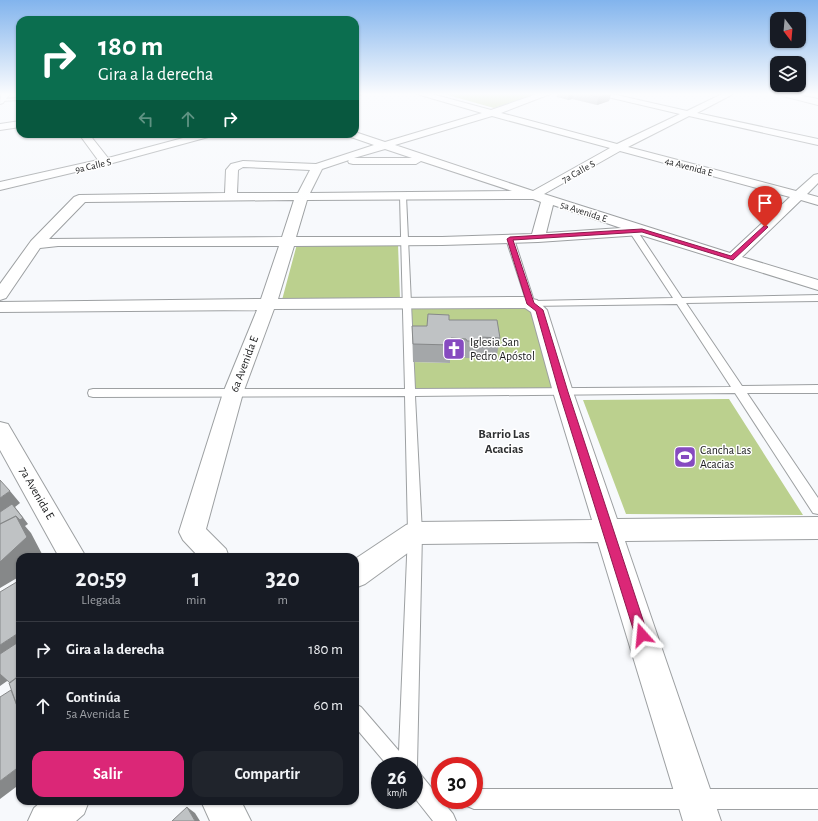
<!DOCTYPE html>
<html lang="es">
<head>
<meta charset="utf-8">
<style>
	:root { --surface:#171b24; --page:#20242c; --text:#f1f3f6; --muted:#9ea1a6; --line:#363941; --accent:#db2777 }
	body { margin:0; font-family:"Alegreya Sans",sans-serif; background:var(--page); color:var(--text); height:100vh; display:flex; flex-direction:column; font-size:15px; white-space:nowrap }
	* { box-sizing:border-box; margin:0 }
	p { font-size:13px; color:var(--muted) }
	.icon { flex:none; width:22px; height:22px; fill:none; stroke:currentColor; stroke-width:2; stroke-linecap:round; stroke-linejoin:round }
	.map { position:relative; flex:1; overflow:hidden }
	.sheet { position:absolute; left:16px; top:553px; width:343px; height:252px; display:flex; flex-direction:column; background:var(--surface); border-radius:12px; box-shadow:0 1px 3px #0004 }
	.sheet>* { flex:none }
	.guide { position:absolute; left:16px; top:16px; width:343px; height:122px; border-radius:12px; box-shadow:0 1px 3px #0004; background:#0b6e4f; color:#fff; overflow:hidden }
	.needle { width:26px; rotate:164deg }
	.tools { position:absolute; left:770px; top:12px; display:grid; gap:8px }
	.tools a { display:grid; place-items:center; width:36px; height:36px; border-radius:8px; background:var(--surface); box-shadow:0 1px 3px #0004; font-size:20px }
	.speed { position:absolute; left:371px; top:757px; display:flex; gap:8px; font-size:20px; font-weight:700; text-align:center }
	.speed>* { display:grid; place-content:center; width:52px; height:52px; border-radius:50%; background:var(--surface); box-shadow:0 1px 3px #0004; line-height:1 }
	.speed small { font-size:10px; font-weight:400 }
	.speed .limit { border:6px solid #d22; background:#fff; color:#111 }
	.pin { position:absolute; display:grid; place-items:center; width:34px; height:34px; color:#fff; margin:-41px -17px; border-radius:50% 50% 50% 0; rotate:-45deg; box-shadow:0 0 4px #0007 }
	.pin .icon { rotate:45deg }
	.me { position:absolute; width:44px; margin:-22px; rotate:342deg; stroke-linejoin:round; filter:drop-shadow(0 0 3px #0008) }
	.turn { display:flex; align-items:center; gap:14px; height:84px; padding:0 16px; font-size:18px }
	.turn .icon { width:52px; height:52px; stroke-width:2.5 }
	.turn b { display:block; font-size:28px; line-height:34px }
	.lanes { display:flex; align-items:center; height:38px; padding:0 16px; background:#0003; justify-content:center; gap:20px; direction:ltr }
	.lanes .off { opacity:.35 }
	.eta { display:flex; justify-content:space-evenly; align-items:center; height:68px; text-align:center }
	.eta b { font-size:24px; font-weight:700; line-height:28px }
	.button { display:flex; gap:8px; margin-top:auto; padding:8px 16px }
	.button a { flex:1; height:46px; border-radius:12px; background:var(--accent); color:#fff; font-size:16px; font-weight:700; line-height:46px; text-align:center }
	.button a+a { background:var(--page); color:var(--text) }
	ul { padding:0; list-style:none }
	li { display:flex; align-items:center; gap:12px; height:56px; padding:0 16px; border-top:1px solid var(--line) }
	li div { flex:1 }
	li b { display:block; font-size:15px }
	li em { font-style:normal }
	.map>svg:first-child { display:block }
</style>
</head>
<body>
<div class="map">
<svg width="818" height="821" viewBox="0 0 818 821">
	<rect width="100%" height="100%" fill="#f7f9fc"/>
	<path fill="#bbd08e" d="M444 94H536L494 108Z
		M297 244H398L400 299 282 300Z
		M520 305 531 311 559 388 413 389V362L450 363V356L479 358V355H497L412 343 410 306Z
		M729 399 803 515 626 514 583 400Z"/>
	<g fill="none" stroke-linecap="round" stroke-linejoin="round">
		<g stroke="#9da0a2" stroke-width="2">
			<path id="lane" d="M20 98V100L0 101 1 99Z
				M403 194 406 196 415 389 731 387 677 304 528 306 506 239 510 237 514 239 534 301 673 298 629 231 633 229H636L682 298 818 295V301L686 303 742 386 818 385V393H747L818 498V514L813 513 735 393 415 396 422 533 417 766 414 773 421 775 453 814 456 821H433L414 797V766H388L355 727V704L361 707 399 751 408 533 405 396 93 397 89 396 88 393 89 390 93 389H405L400 196Z
				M474 789H818V809H474L467 806 465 800H474Z"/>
		</g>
		<g stroke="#9da0a2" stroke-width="2">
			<path id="street" d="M355 94H362L355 97Z
				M417 94H432L491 110 537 94H550L501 113 617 144 680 114 595 94H612L687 111 722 94H733L697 113 818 139V145L689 116 628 147 796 191 814 175 818 174V183L807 194 818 197V205L801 200 742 257 818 280V290L641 235 538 242 442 245 294 246 278 299 523 297 537 300 547 310 573 392 617 519 818 517V539L625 541 721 821H683L598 542 420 544 365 584 355 588V559L406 525 415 522 592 520 553 392 531 312 525 308 274 309 243 393 206 529 226 549 229 557H199L183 540 179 532 223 393 257 310 0 312V302L261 299 279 246H58L40 248 6 298 0 300V284L31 241 74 197 79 195 225 193 226 170 231 164 243 161 316 164 374 145 348 136 346 134H355V132L385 142 482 113ZM492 116 610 148 533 191 395 145ZM385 149 412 158H354ZM620 151 790 197 730 253 544 194ZM349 160 348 161 349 163 353 164H416L421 161 512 191 310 193 322 169ZM243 167 310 170 298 193H237L238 170ZM533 199 541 202 532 234 442 237H296L307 200ZM294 200 282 237 49 239 85 202ZM553 205 621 228 546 233Z
				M775 94H793L818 99V105Z
				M20 121V127L0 130V124Z
				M79 134H89L108 158 198 134H214L212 136 109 164 0 190V182L98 160Z
				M0 422 8 424 86 557H59L0 450Z
				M42 801H89L84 814 76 821H28L34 808Z
				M201 801H241L251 821H210Z"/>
		</g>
		<g stroke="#9da0a2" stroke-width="2">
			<path id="highway" d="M1 94H10L3 103 0 104Z"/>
		</g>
		<use href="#lane" fill="#fff" fill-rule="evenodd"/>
		<use href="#street" fill="#fff" fill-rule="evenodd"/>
		<use href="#highway" fill="#fff" fill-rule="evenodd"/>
	</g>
	<path fill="#a4a7a9" d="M557 94H611L609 101 597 105 572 99 568 100 557 97Z
		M449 320 500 338 497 355H479V358H465V356H450V363L413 362 412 326H427Z"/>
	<path fill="#868889" d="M569 94H573L572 99 568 100Z
		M608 94H611L609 101 597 105 598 97Z
		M10 491 20 503 15 507 28 524 25 526 31 533 42 554 39 557H20V576L17 578 0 588V562L16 516 14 507 0 516V498Z
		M20 632V659L10 679 0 686V645Z
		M20 766V784L0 799V781Z
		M187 807 195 813 200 821H195Z"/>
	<path fill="#bfc2c4" stroke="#868889" d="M585 94H608L598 97Z
		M428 314 449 315V320H497L500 338 480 337 481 341H467L466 339 451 338V345L413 344 412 326H427Z
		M0 480 10 491 0 498Z
		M12 504 23 518 20 520 16 516 0 524V512Z
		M16 516 27 537 0 562V524Z
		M20 580V632L0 645V592Z
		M20 641V675L10 683 0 674V654Z
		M20 675V714L9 683Z
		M11 690 20 714V766L0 781V697Z
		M187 807 195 821H172Z"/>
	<linearGradient id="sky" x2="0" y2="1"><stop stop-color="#82b4ed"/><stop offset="0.45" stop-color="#fbfcfe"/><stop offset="1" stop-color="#fbfcfe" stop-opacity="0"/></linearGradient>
	<rect width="818" height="209" fill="url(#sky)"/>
	<path fill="#db2777" stroke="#8e194d" d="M765 225 768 227 767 228 733 260 642 232 513 240 534 303 543 310 568 392 648 635 646 639 642 641 637 639 635 635 559 392 536 311 527 304 507 239 510 237 642 229 731 256Z"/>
	<defs>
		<g id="church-square" transform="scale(1.15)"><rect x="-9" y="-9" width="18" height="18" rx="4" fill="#864ac0" stroke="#fff"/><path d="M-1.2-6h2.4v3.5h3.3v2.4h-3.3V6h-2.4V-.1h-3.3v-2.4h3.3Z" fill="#fff"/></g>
		<g id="stadium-square" transform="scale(1.15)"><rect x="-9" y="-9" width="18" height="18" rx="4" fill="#864ac0" stroke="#fff"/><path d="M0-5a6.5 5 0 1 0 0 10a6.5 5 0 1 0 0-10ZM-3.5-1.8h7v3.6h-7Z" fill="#fff"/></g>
	</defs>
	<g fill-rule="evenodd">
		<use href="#church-square" x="454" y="349"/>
		<use href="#stadium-square" x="685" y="457"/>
	</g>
	<g text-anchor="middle" stroke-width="3" stroke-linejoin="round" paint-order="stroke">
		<g font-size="10" fill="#1a1b1c" stroke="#fff">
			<text transform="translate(93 165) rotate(-13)" y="4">9a Calle S</text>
			<text transform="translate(689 166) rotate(15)" y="4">4a Avenida E</text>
			<text transform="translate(578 171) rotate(-29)" y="4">7a Calle S</text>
			<text transform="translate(584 211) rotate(18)" y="4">5a Avenida E</text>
		</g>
		<g font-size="12" fill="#1a1b1c" stroke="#fff" text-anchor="start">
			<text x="470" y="346">Iglesia San<tspan x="470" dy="14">Pedro Apóstol</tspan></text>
			<text x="700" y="454">Cancha Las<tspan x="700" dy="14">Acacias</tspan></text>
		</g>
		<g font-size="12" fill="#1a1b1c" stroke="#fff">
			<text transform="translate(244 364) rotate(-69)" y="4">6a Avenida E</text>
			<text transform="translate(37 493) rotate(60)" y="4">7a Avenida E</text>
		</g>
		<g font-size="13" font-weight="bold" fill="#2e3032" stroke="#fff">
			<text x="504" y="438">Barrio Las<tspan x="504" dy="15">Acacias</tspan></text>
		</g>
	</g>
</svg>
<div class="tools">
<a><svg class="needle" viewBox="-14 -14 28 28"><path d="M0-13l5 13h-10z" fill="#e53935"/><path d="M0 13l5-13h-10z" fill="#9ea1a6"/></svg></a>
<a><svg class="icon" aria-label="layers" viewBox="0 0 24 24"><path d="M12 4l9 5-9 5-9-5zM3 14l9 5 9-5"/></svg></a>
</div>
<div class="speed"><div>26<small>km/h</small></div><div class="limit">30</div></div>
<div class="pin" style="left:765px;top:227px;background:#d93025"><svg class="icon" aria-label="arrive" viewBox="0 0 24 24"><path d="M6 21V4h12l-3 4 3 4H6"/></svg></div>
<svg class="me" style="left:642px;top:635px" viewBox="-20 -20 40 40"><path d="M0-17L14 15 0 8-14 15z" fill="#db2777" stroke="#fff" stroke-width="4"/></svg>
<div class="guide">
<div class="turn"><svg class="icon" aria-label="right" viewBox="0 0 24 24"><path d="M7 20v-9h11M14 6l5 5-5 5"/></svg><div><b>180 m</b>Gira a la derecha</div></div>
<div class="lanes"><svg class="icon off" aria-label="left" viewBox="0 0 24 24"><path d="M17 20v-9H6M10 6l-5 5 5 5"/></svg><svg class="icon off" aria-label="ahead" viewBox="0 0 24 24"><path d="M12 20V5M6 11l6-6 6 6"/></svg><svg class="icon" aria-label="right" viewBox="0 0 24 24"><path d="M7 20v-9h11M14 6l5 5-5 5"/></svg></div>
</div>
<section class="sheet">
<div class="eta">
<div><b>20:59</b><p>Llegada</p></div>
<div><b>1</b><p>min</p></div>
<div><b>320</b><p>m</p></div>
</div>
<ul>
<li><svg class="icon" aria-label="right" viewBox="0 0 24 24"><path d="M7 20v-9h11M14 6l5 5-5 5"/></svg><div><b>Gira a la derecha</b></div><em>180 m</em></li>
<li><svg class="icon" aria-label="ahead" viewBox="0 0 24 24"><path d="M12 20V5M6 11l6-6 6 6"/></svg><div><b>Continúa</b><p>5a Avenida E</p></div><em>60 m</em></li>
</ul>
<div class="button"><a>Salir</a><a>Compartir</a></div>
</section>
</div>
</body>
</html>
